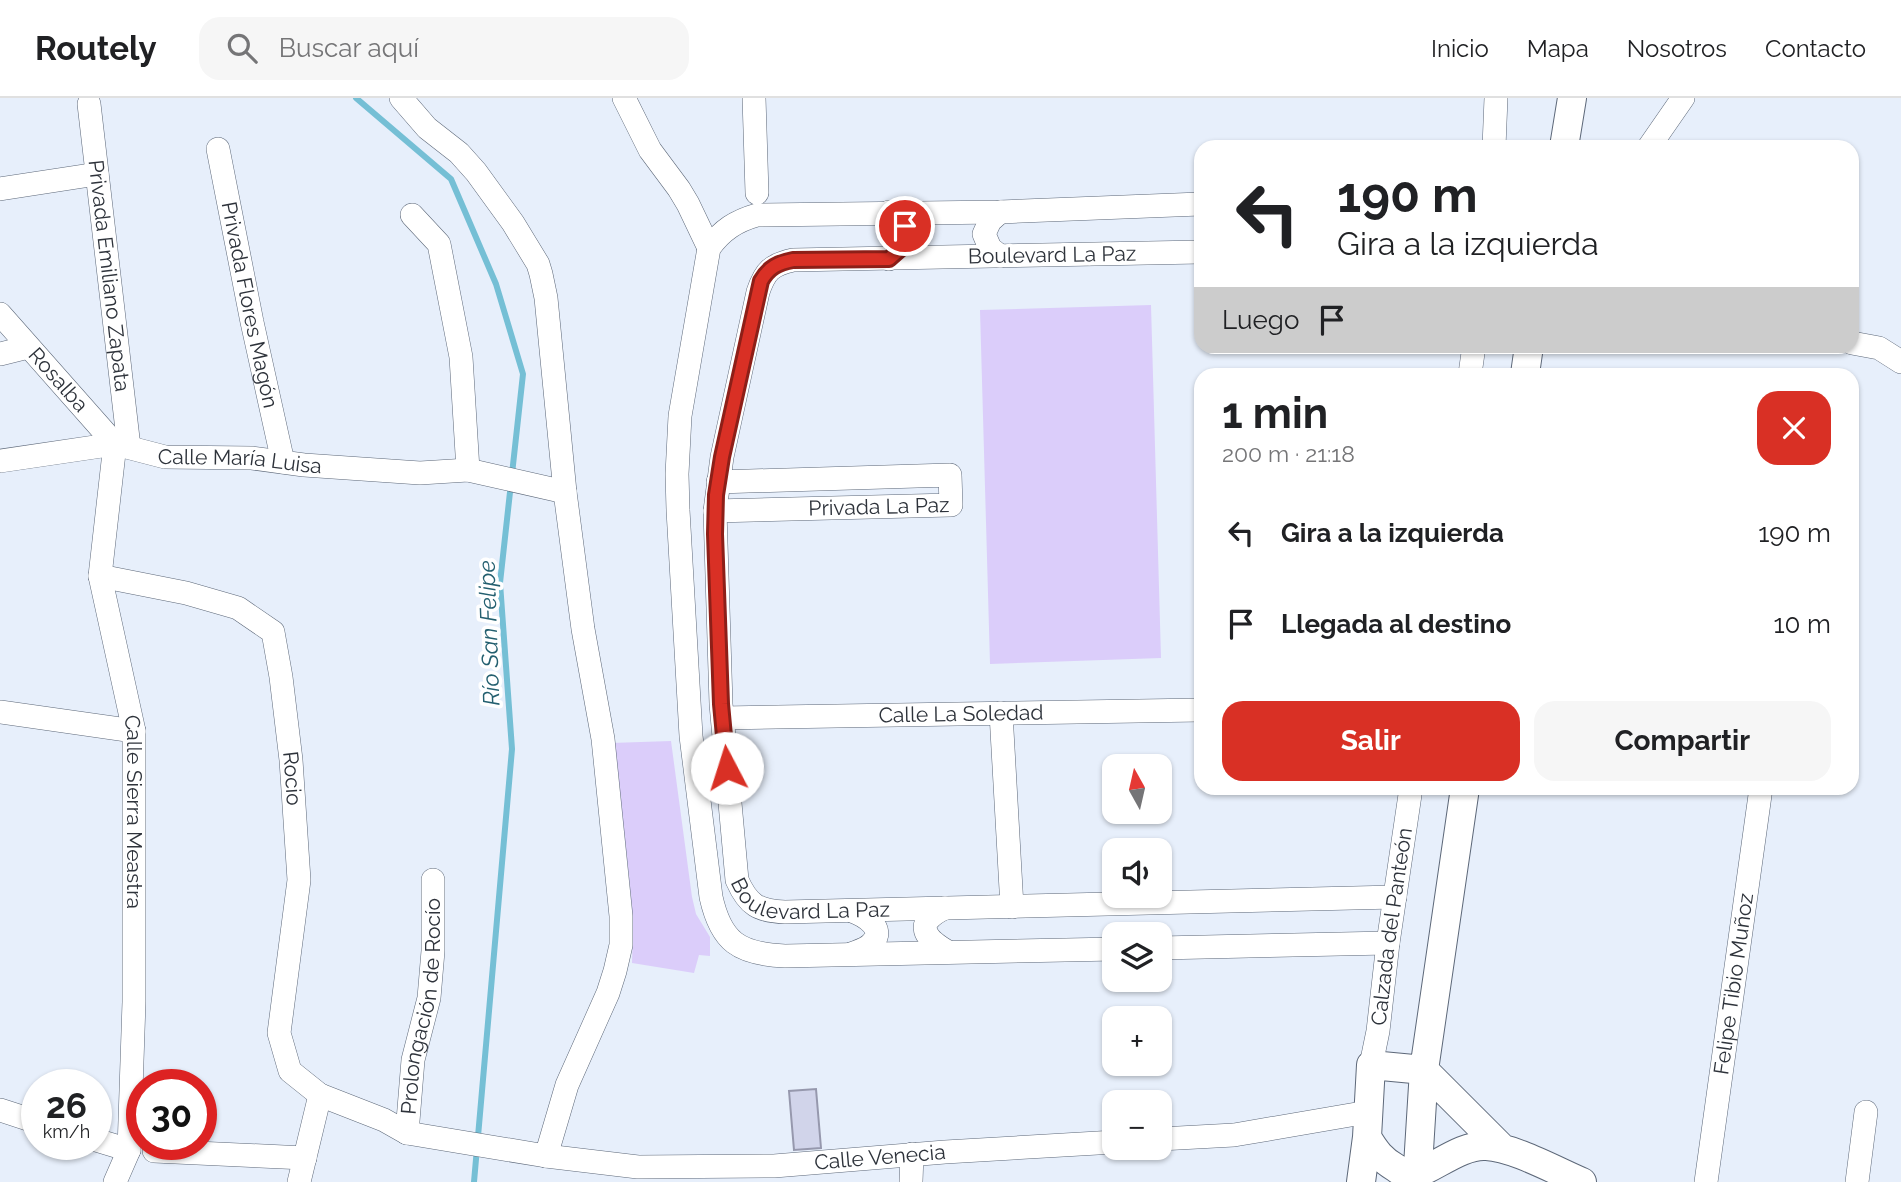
<!DOCTYPE html>
<html lang="es">
<head>
<meta charset="utf-8">
<style>
	:root { --surface:#fff; --page:#f6f6f6; --text:#202124; --muted:#757577; --line:#e0e0e0; --accent:#d93025 }
	body { margin:0; font-family:Raleway,sans-serif; background:var(--page); color:var(--text); height:100vh; display:flex; flex-direction:column; font-size:26px; white-space:nowrap }
	* { box-sizing:border-box; margin:0 }
	p { font-size:23px; color:var(--muted) }
	.icon { flex:none; width:38px; height:38px; fill:none; stroke:currentColor; stroke-width:2; stroke-linecap:round; stroke-linejoin:round }
	.map { position:relative; flex:1; overflow:hidden }
	.sheet { position:absolute; left:1194px; top:270px; width:665px; height:427px; display:flex; flex-direction:column; background:var(--surface); border-radius:21px; box-shadow:0 2px 5px #0004 }
	.sheet>* { flex:none }
	.top-card { position:absolute; left:1194px; top:42px; width:665px; height:214px; border-radius:21px; box-shadow:0 2px 5px #0004; background:#fff; color:var(--text); overflow:hidden }
	.needle { width:46px; rotate:352deg }
	.tools { position:absolute; left:1102px; top:656px; display:grid; gap:14px }
	.tools a { display:grid; place-items:center; width:70px; height:70px; border-radius:14px; background:var(--surface); box-shadow:0 2px 5px #0004; font-size:35px }
	.speed { position:absolute; left:21px; top:971px; display:flex; gap:14px; font-size:35px; font-weight:700; text-align:center }
	.speed>* { display:grid; place-content:center; width:91px; height:91px; border-radius:50%; background:var(--surface); box-shadow:0 2px 5px #0004; line-height:1 }
	.speed small { font-size:18px; font-weight:400 }
	.speed .limit { border:10px solid #d22; background:#fff; color:#111 }
	.pin { position:absolute; display:grid; place-items:center; width:60px; height:60px; color:#fff; margin:-30px; border:4px solid #fff; border-radius:50%; box-shadow:0 2px 7px #0007 }
	.me { position:absolute; width:77px; margin:-38px; rotate:355deg; stroke-linejoin:round; filter:drop-shadow(0 0 5px #0008) }
	.turn { display:flex; align-items:center; gap:24px; height:147px; padding:0 28px; font-size:32px }
	.turn .icon { width:91px; height:91px; stroke-width:2.5 }
	.turn b { display:block; font-size:49px; line-height:60px }
	.then { display:flex; align-items:center; height:66px; padding:0 28px; background:#0003; gap:14px; font-size:26px }
	.round { display:grid; place-items:center; flex:none; width:74px; height:74px; border-radius:21px; background:var(--page) }
	.summary { display:flex; align-items:center; justify-content:space-between; height:119px; padding:0 28px }
	h1 { font-size:42px; font-weight:700; line-height:52px }
	.cta { display:flex; gap:14px; margin-top:auto; padding:14px 28px }
	.cta a { flex:1; height:80px; border-radius:21px; background:var(--accent); color:#fff; font-size:28px; font-weight:700; line-height:80px; text-align:center }
	.cta a+a { background:var(--page); color:var(--text) }
	ul { padding:0; list-style:none }
	li { display:flex; align-items:center; gap:21px; height:91px; padding:0 28px }
	li div { flex:1 }
	li b { display:block; font-size:26px }
	li em { font-style:normal }
	header { display:flex; align-items:center; gap:42px; box-sizing:border-box; height:98px; padding:0 35px; background:var(--surface); border-bottom:2px solid var(--line) }
	header strong { font-size:33px }
	nav { display:flex; gap:38px; margin-inline-start:auto; font-size:24px }
	.search { width:490px; height:63px; background:var(--page); display:flex; align-items:center; gap:18px; box-sizing:border-box; padding:0 24px; border-radius:21px; color:var(--muted); font-size:26px }
	.map>svg:first-child { display:block }
</style>
</head>
<body>
<header>
<strong>Routely</strong>
<div class="search"><svg class="icon" aria-label="search" viewBox="0 0 24 24"><circle cx="10" cy="10" r="6"/><path d="M15 15l6 6"/></svg>Buscar aquí</div>
<nav><a>Inicio</a><a>Mapa</a><a>Nosotros</a><a>Contacto</a></nav>
</header>
<div class="map">
<svg width="1901" height="1084" viewBox="0 0 1901 1084">
	<rect width="100%" height="100%" fill="#e7effb"/>
	<path fill="#dbcdfa" d="M1151 207 1161 560 990 566 980 212Z
		M671 643 692 799 696 816 710 839V858L699 857 694 875 632 865C635 791 621 717 611 645Z"/>
	<g fill="none" stroke-linecap="round" stroke-linejoin="round">
		<path stroke="#75bfd5" stroke-width="6" d="M356 0 451 81 496 186 523 276 500 485 512 651 474 1084"/>
	</g>
	<path fill="#d1d4ea" stroke="#9698ad" stroke-width="2" d="M816 991 821 1050 794 1052 789 993Z"/>
	<g fill="none" stroke-linecap="round" stroke-linejoin="round">
		<g stroke="#5d6879" stroke-width="24">
			<g id="minor">
				<path d="M401 0 427 30 459 55 476 74 513 125 538 166 541 176 546 200 565 394 583 531 603 641 621 818V847L615 873 608 895 567 987 546 1058"/>
				<path d="M624 0 650 52 679 91 688 106 709 150"/>
				<path d="M754 0 757 95"/>
				<path id="s1" d="M89 6 129 349"/>
				<path d="M1494 49 1496 0"/>
				<path d="M1649 49 1683 0"/>
				<path id="s2" d="M218 51 252 224 283 364"/>
				<path d="M0 91 97 76"/>
				<path d="M1000 114 990 123 984 136 990 150 1000 158"/>
				<path d="M412 117 439 146 461 259 468 372"/>
				<path id="s3" d="M1200 154 793 162C771 167 765 173 758 194L722 359 715 413 721 606 737 782C748 807 758 813 785 814L1395 799"/>
				<path d="M889 161C912 143 918 131 889 114"/>
				<path id="s4" d="M0 216 115 346 100 478 134 633V904L129 1052 115 1084"/>
				<path d="M1852 245 1879 250 1901 264"/>
				<path d="M0 256 28 249"/>
				<path d="M1470 276 1474 248"/>
				<path id="s5" d="M0 363 115 346 165 359 252 360 304 367 420 375 468 372 565 394"/>
				<path id="s6" d="M715 413 951 407 950 377 718 384"/>
				<path id="s7" d="M100 478 186 495 238 510 273 534 281 579 291 662 299 782 279 935 290 973 320 997 384 1022 407 1035 546 1058 638 1069 774 1068 945 1054 1115 1044"/>
				<path d="M0 614 134 633"/>
				<path d="M1001 615 1012 809"/>
				<path id="s8" d="M723 620 1200 612"/>
				<path d="M945 810C913 825 924 840 948 854"/>
				<path d="M1160 850 1388 845"/>
				<path d="M1115 851 785 858C739 856 721 844 711 799L691 638 678 412 677 376 680 318 709 150C722 132 736 123 757 117L1000 114 1200 106"/>
				<path d="M851 856C858 853 867 851 872 845 887 830 863 817 852 813"/>
				<path id="s9" d="M1371 967 1378 933 1388 845 1411 690"/>
				<path d="M0 1012 37 1024"/>
				<path id="s10" d="M407 1035 413 962 429 900 433 853V782"/>
				<path d="M1160 1041 1234 1037 1368 1014"/>
				<path d="M96 1042 129 1052"/>
				<path d="M154 1053 305 1060"/>
				<path d="M299 1084 320 997"/>
				<path d="M911 1084 912 1056"/>
				<path id="s11" d="M1706 1084 1761 690"/>
				<path d="M1857 1084 1866 1014"/>
			</g>
		</g>
		<g stroke="#5d6879" stroke-width="30">
			<path id="major" d="M1564 49 1572 0
				M1525 276 1529 248
				M1367 1039C1375 1053 1382 1062 1396 1070 1399 1072 1402 1075 1406 1076 1423 1081 1457 1046 1486 1048 1513 1049 1556 1073 1582 1084
				M1361 1084 1367 1039 1371 967 1424 972 1502 1050
				M1417 1084 1424 972 1465 690"/>
		</g>
		<use href="#minor" stroke="#fff" stroke-width="23"/>
		<use href="#major" stroke="#fff" stroke-width="28"/>
	</g>
	<g fill="none" stroke-linecap="round" stroke-linejoin="round">
		<g stroke="#8d1f18" stroke-width="18">
			<path id="route" d="M727 670 721 606 715 436 716 397 722 359 761 183C769 169 778 165 793 162L889 161 906 146 909 140 905 128"/>
		</g>
		<use href="#route" stroke="#d93025" stroke-width="12"/>
	</g>
	<g text-anchor="middle" stroke-width="7" stroke-linejoin="round" paint-order="stroke">
		<g font-size="21" fill="#2e333b" stroke="#fff">
			<text transform="translate(1052 157) rotate(-1)" y="7">Boulevard La Paz</text>
			<text dy="7" stroke="none"><textPath href="#s1" startOffset="173">Privada Emiliano Zapata</textPath></text>
			<text dy="7" stroke="none"><textPath href="#s2" startOffset="159">Privada Flores Magón</textPath></text>
			<text dy="7" stroke="none"><textPath href="#s4" startOffset="88">Rosalba</textPath></text>
			<text dy="7" stroke="none"><textPath href="#s5" startOffset="243">Calle María Luisa</textPath></text>
			<text dy="7" stroke="none"><textPath href="#s6" startOffset="164">Privada La Paz</textPath></text>
			<text dy="7" stroke="none"><textPath href="#s8" startOffset="238">Calle La Soledad</textPath></text>
			<text dy="7" stroke="none"><textPath href="#s7" startOffset="332">Rocio</textPath></text>
			<text dy="7" stroke="none"><textPath href="#s4" startOffset="546">Calle Sierra Meastra</textPath></text>
			<text dy="7" stroke="none"><textPath href="#s3" startOffset="1134">Boulevard La Paz</textPath></text>
			<text dy="7" stroke="none"><textPath href="#s9" startOffset="140">Calzada del Panteón</textPath></text>
			<text dy="7" stroke="none"><textPath href="#s11" startOffset="200">Felipe Tibio Muñoz</textPath></text>
			<text dy="7" stroke="none"><textPath href="#s10" startOffset="128">Prolongación de Rocío</textPath></text>
			<text dy="7" stroke="none"><textPath href="#s7" startOffset="1237">Calle Venecia</textPath></text>
		</g>
		<g font-size="23" font-style="italic" fill="#235f6f" stroke="#fff">
			<text transform="translate(489 535) rotate(-92)" y="8">Río San Felipe</text>
		</g>
	</g>
</svg>
<div class="tools">
<a><svg class="needle" viewBox="-14 -14 28 28"><path d="M0-13l5 13h-10z" fill="#e53935"/><path d="M0 13l5-13h-10z" fill="#757577"/></svg></a>
<a><svg class="icon" aria-label="sound" viewBox="0 0 24 24"><path d="M4 9h4l5-4v14l-5-4H4zM17 9q2 3 0 6"/></svg></a>
<a><svg class="icon" aria-label="layers" viewBox="0 0 24 24"><path d="M12 4l9 5-9 5-9-5zM3 14l9 5 9-5"/></svg></a>
<a>+</a>
<a>−</a>
</div>
<div class="speed"><div>26<small>km/h</small></div><div class="limit">30</div></div>
<div class="pin" style="left:905px;top:128px;background:#d93025"><svg class="icon" aria-label="arrive" viewBox="0 0 24 24"><path d="M6 21V4h12l-3 4 3 4H6"/></svg></div>
<svg class="me" style="left:727px;top:670px" viewBox="-20 -20 40 40"><circle r="19" fill="#fff"/><path d="M0-13L10 11 0 6-10 11z" fill="#d93025"/></svg>
<div class="top-card">
<div class="turn"><svg class="icon" aria-label="left" viewBox="0 0 24 24"><path d="M17 20v-9H6M10 6l-5 5 5 5"/></svg><div><b>190 m</b>Gira a la izquierda</div></div>
<div class="then">Luego<svg class="icon" aria-label="arrive" viewBox="0 0 24 24"><path d="M6 21V4h12l-3 4 3 4H6"/></svg></div>
</div>
<section class="sheet">
<div class="summary"><div><h1>1 min</h1><p>200 m · 21:18</p></div><a class="round" style="background:#d93025;color:#fff"><svg class="icon" aria-label="close" viewBox="0 0 24 24"><path d="M6 6l12 12M18 6L6 18"/></svg></a></div>
<ul>
<li><svg class="icon" aria-label="left" viewBox="0 0 24 24"><path d="M17 20v-9H6M10 6l-5 5 5 5"/></svg><div><b>Gira a la izquierda</b></div><em>190 m</em></li>
<li><svg class="icon" aria-label="arrive" viewBox="0 0 24 24"><path d="M6 21V4h12l-3 4 3 4H6"/></svg><div><b>Llegada al destino</b></div><em>10 m</em></li>
</ul>
<div class="cta"><a>Salir</a><a>Compartir</a></div>
</section>
</div>
</body>
</html>
